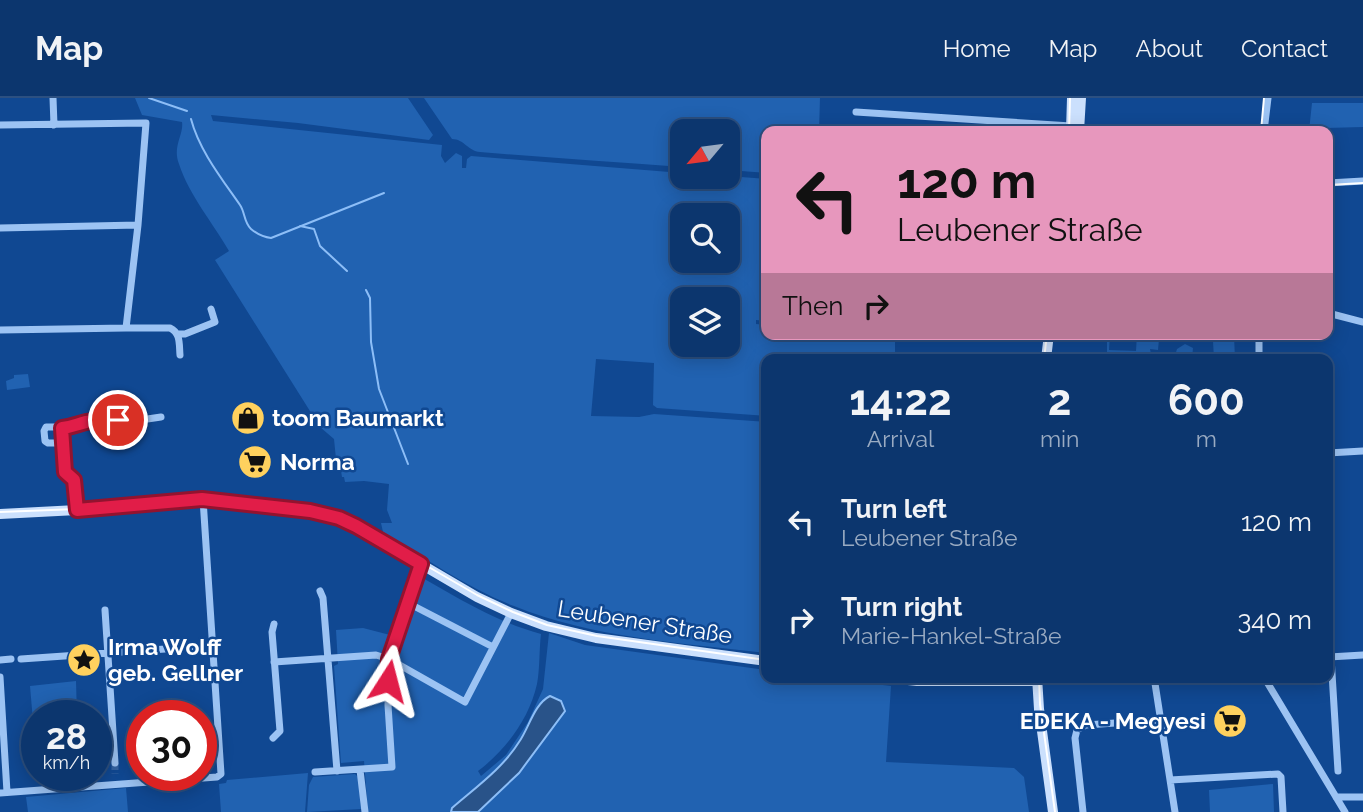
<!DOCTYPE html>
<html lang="en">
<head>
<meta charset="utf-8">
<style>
	:root { --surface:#0c366e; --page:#1a4176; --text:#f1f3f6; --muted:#9aabc2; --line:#2c5081 }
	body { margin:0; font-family:Raleway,sans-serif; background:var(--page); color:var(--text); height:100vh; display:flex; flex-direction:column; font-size:26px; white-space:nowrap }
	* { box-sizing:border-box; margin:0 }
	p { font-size:23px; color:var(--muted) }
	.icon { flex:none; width:38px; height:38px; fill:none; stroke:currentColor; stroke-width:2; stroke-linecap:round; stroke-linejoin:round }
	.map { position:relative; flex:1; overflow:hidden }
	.panel { position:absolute; left:761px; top:256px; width:572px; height:329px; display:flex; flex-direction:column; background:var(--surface); border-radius:14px; box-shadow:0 4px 18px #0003,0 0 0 2px var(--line) }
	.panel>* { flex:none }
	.banner { position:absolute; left:761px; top:28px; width:572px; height:214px; border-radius:14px; box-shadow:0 4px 18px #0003,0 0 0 2px var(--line); background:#e797bd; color:#111; overflow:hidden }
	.needle { width:46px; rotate:241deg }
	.buttons { position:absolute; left:670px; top:21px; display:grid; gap:14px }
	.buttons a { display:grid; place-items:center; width:70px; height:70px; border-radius:14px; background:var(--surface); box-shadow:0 4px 18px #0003,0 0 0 2px var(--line); font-size:35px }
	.speed { position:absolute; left:21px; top:602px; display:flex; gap:14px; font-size:35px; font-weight:700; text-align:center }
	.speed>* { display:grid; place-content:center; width:91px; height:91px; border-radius:50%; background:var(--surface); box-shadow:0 4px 18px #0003,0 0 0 2px var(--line); line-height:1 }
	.speed small { font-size:18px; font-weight:400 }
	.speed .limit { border:10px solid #d22; background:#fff; color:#111 }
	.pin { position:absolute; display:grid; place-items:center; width:60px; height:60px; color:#fff; margin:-30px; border:4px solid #fff; border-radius:50%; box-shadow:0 2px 7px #0007 }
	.me { position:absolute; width:77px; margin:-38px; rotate:9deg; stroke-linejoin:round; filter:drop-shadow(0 0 5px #0008) }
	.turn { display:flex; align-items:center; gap:24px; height:147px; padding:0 21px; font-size:32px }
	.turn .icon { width:91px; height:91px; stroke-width:2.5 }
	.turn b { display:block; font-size:49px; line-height:60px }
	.then { display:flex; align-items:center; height:66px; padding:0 21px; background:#0003; gap:14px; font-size:26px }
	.eta { display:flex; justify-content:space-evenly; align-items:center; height:119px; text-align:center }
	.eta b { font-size:42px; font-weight:700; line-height:49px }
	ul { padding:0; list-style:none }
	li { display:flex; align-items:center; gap:21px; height:98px; padding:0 21px }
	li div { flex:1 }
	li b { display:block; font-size:26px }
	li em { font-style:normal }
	header { display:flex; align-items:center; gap:42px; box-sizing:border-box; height:98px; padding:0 35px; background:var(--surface); border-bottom:2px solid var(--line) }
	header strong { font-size:33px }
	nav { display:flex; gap:38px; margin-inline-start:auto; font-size:24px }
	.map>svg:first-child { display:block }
</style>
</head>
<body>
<header>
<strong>Map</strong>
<nav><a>Home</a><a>Map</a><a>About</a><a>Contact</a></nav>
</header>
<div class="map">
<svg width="1363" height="714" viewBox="0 0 1363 714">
	<rect width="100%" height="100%" fill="#104892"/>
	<path fill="#2162b1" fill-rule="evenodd" d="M135 0H408L433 37 429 42 298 25 211 17 213 23 242 26 442 47 441 58 445 65 456 55 462 58V70H466L467 61 471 58 682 75V79L728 78 766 81V223L756 222V226L766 227V236H895V261H766V318L657 310 653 307 654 265 596 261 591 318 639 319 654 316 766 324V555C682 545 593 540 514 508 467 490 425 460 383 434L381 425H392L387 412 389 386 364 383 345 384 344 379H342L339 361H336L334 341 320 329 215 162 229 153C213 125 189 97 179 66 172 48 184 37 182 24L142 17ZM682 117H728V163H682ZM728 201V247H682V201Z
		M424 0H820L819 33H766V75L728 72V33H682V69C615 64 548 60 480 54 468 53 464 41 452 41Z
		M1312 5H1363V29L1326 30V33H1309Z
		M1107 236H1110L1109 252 1136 253 1137 236H1169L1170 242 1159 241 1158 252 1150 251 1151 256 1158 255 1157 261 1107 258Z
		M1201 237H1234L1235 261H1214L1213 243 1201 242Z
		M1185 246 1193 250 1192 261H1174L1177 251Z
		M28 276 30 289 7 292 6 283 14 280V277Z
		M414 475C455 498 495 524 541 536 539 552 540 571 537 586 529 621 506 652 478 673L481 678 506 657 528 624 543 591 549 535 585 547 766 572V579H819L891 588 886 664 1014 670 1024 679 1029 714H368L364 663 341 665 334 568 338 566 336 532 363 530 394 538Z
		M76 583 77 618 69 616 37 618 36 658 30 588Z
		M308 675 305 714H221L219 686 226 685 227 682Z
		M355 676 359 680 361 711 307 714 309 687 313 679Z
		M1273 686 1274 714H1210L1209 692Z
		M126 690 128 714H28L26 699Z"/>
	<path fill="#295389" stroke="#8dbef7" stroke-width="2" d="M550 598 561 603 565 613 519 675 478 714H451L452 710C475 690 503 670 519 644 529 630 534 606 550 598Z"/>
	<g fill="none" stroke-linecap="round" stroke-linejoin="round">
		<path stroke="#8dbef7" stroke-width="2" d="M149 0 187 13
			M191 21C199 52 222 81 240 107 245 114 244 125 251 131 257 136 263 139 271 140L384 95
			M300 128 314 131 320 148 347 173
			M366 192 370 200 371 244 379 291 408 366"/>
		<path stroke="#3463a2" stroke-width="7" stroke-dasharray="7 3.5" stroke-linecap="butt" d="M115 665V676"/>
		<path stroke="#9cc3f3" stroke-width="7" d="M53 0 54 27
			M856 14 1071 28
			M0 27 146 25 138 127 126 230H170C181 235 179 247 180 257
			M1264 33 1268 0
			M1328 85 1363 83
			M0 130 138 127
			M1328 215 1363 224
			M0 232 126 230
			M178 236H185L215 224 211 211
			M1259 261V236
			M62 330 65 374 74 382 77 412
			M63 345H48L45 343 44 333 46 329H77L81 325 92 323 118 322 127 324 161 319
			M1328 355 1363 353
			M320 493 323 500 337 673
			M408 505 493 549
			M105 512 115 665
			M1329 559 1363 557
			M1331 559 1338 673
			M21 561 194 549
			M0 562 11 561
			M274 564 376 557 389 561 465 604 511 515
			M0 579 7 694
			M1154 579 1175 714
			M1264 579 1345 714
			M1037 583 1053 579
			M273 640 280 633 272 534 274 526
			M360 672 365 714
			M315 674 392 669 388 607 389 561 421 466
			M1170 682 1278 676 1281 679 1283 714
			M0 695 217 679 221 676 203 401
			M1336 699H1363
			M1083 714 1075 640 1077 632 1086 627 1159 622"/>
		<path stroke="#cbe0fd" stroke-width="10" d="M1071 33 1072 0
			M1079 33 1081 0
			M1046 261 1049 236
			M0 416 77 412 203 401 310 413 339 420 356 428 477 499 511 515 546 528 596 540 766 563
			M881 579 917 583H1037
			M1037 579 1039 611 1053 714"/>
		<path stroke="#fff" stroke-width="2" d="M1069 33 1070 0
			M1261 33 1264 0
			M1328 87 1363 85
			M1044 261 1047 236
			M0 414 77 411 202 398 311 409 339 417 477 497 513 514 547 527 597 538 766 562
			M870 579 914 584 1013 586 1024 585 1033 579
			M1039 579 1040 606 1055 714"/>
	</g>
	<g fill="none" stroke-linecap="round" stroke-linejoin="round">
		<g stroke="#92132f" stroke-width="18">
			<path id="route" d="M118 322C107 322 96 322 86 324 77 326 72 329 62 330L65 374 74 382 77 412 202 401 310 413 339 420 356 428 421 466 389 561 388 583"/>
		</g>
		<use href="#route" stroke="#e11d48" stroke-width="12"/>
	</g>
	<defs>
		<g id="shop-disc" transform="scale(1.75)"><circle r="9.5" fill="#ffd15e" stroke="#104892"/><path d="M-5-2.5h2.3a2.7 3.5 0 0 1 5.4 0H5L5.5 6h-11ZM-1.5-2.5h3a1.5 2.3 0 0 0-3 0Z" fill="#111"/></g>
		<g id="supermarket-disc" transform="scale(1.75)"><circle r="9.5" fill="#ffd15e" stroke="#104892"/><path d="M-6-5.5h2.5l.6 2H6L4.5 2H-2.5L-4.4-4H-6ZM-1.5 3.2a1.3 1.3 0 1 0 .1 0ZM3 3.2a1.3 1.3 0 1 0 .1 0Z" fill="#111"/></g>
		<g id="sight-disc" transform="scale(1.75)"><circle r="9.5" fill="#ffd15e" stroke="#104892"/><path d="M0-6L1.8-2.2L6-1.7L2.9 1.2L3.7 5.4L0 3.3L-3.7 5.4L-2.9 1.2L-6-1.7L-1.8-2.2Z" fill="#111"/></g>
	</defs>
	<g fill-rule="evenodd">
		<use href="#shop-disc" x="248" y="320"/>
		<use href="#supermarket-disc" x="255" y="364"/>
		<use href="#sight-disc" x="84" y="562"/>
		<use href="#supermarket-disc" x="1230" y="623"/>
	</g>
	<g text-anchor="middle" stroke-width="5" stroke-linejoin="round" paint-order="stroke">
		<g font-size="23" font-weight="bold" fill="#fff" stroke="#104892" text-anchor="start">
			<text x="272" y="328">toom Baumarkt</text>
			<text x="280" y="372">Norma</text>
			<text x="108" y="557">Irma Wolff<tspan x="108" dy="26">geb. Gellner</tspan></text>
			<text x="1206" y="631" text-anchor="end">EDEKA - Megyesi</text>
		</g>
		<g font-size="23" fill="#fff" stroke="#104892">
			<text transform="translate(645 524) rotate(9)" y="8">Leubener Straße</text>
		</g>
	</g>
</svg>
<div class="buttons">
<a><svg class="needle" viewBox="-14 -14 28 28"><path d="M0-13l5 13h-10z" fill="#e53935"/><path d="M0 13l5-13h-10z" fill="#9aabc2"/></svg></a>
<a><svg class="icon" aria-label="search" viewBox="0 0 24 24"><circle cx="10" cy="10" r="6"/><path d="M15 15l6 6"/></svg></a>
<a><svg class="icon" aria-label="layers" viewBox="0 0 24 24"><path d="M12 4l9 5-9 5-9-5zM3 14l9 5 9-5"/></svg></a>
</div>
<div class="speed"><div>28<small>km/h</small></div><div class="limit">30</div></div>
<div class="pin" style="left:118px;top:322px;background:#d93025"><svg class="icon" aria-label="arrive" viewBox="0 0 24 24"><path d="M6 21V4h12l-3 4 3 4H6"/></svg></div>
<svg class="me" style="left:388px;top:583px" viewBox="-20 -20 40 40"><path d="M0-17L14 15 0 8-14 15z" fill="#e11d48" stroke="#fff" stroke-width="4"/></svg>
<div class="banner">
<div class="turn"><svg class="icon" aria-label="left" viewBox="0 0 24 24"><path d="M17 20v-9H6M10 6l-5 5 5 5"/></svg><div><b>120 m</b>Leubener Straße</div></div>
<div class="then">Then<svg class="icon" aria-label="right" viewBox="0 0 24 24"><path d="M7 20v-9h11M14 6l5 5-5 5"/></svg></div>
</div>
<section class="panel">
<div class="eta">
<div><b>14:22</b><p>Arrival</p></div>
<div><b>2</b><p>min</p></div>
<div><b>600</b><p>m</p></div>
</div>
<ul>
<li><svg class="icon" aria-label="left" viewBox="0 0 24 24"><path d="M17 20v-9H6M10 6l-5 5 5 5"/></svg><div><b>Turn left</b><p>Leubener Straße</p></div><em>120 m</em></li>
<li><svg class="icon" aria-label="right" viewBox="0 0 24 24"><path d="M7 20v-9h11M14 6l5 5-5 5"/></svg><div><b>Turn right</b><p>Marie-Hankel-Straße</p></div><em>340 m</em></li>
</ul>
</section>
</div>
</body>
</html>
